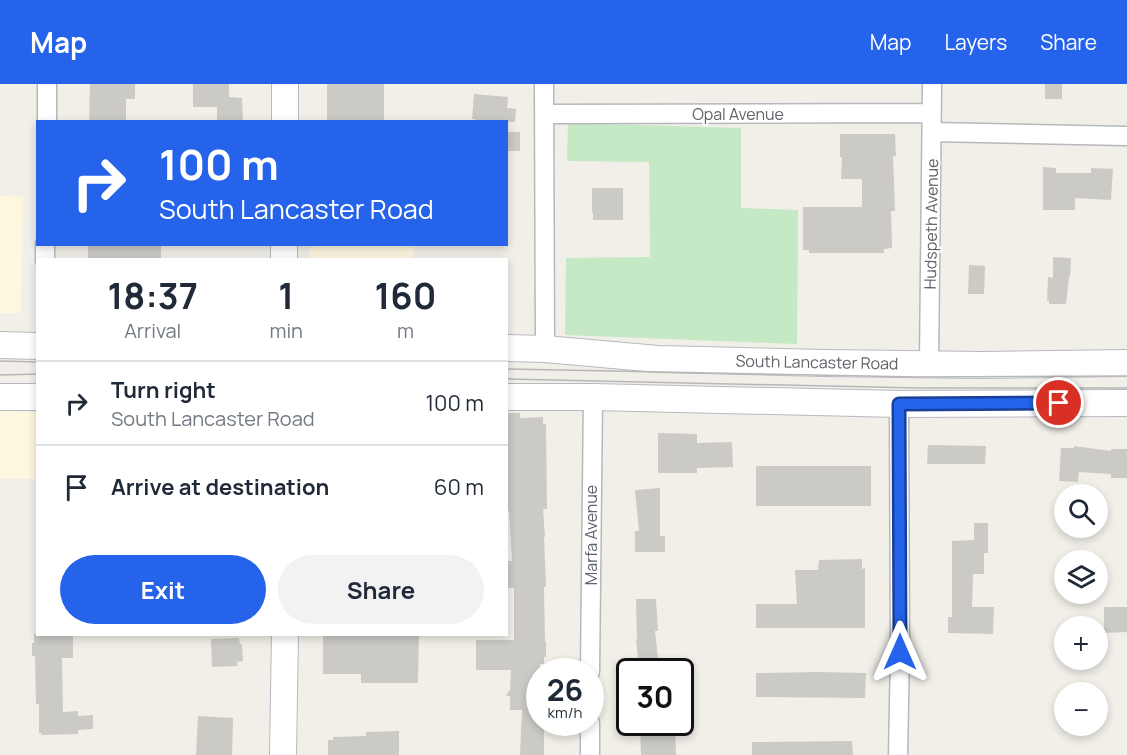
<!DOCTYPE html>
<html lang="en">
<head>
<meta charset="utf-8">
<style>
	:root { --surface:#fff; --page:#f2f2f3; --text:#1f2937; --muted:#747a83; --line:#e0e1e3; --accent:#2563eb }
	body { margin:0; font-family:Manrope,sans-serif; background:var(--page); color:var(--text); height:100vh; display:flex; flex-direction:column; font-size:22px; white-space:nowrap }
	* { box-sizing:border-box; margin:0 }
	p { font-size:20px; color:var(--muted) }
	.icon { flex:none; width:33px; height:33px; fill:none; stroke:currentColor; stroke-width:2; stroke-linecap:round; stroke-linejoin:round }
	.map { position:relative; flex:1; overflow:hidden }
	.sheet { position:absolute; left:36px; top:174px; width:472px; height:378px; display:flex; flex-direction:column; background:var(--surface); border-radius:0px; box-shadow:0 3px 9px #0003 }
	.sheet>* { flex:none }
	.hud { position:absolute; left:36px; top:36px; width:472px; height:126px; border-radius:0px; box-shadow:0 3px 9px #0003; background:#2563eb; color:#fff; overflow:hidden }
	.buttons { position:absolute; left:1054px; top:400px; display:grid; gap:12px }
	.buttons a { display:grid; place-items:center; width:54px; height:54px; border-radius:50%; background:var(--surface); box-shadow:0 3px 9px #0003; font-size:30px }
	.speed { position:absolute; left:526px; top:574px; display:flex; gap:12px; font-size:30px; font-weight:700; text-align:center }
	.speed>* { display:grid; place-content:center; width:78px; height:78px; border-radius:50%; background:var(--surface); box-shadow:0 3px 9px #0003; line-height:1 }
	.speed small { font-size:15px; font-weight:400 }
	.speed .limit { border:3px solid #111; border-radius:9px; background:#fff; color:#111 }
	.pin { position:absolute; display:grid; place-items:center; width:51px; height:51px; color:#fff; margin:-26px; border:3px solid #fff; border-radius:50%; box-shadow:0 2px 6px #0007 }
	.me { position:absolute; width:66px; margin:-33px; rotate:0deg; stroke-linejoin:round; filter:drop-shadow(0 0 4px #0008) }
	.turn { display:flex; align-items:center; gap:21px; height:126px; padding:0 24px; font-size:27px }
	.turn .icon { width:78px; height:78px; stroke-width:2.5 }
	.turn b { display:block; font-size:42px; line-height:51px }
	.eta { display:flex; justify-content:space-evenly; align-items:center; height:102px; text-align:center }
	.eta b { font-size:36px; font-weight:700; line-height:42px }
	.primary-button { display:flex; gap:12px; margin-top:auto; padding:12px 24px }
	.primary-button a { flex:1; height:69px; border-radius:36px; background:var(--accent); color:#fff; font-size:24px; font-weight:700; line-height:69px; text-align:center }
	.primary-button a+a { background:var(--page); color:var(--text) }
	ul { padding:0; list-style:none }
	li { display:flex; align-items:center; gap:18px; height:84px; padding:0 24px; border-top:2px solid var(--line) }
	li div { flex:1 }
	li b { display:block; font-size:22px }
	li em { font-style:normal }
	header { display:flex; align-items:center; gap:36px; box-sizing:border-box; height:84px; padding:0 30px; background:var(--accent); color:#fff }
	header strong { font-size:28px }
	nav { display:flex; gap:33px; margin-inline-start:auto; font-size:21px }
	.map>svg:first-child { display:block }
</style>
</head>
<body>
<header>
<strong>Map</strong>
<nav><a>Map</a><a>Layers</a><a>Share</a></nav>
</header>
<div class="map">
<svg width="1127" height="671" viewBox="0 0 1127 671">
	<rect width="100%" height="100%" fill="#f1efe8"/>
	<path fill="#fef7e0" d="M0 112 23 113 21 229H0Z
		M310 161H414V175H310Z
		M0 327 37 328V395H0Z"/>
	<path fill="#c5e8c5" d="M568 39 741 44V124L798 126 797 260 565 251 566 174 650 173 649 78 567 77Z"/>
	<path fill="#cccac5" d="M90 0H135V15H126V38H89Z
		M193 0H229V13L242 14 243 38H217V23H193Z
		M327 0H384V38H327Z
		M1045 0H1062V15H1045Z
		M474 10 508 13 507 24 516 25 515 38H475V35H472Z
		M507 48H520V67H507Z
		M840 50H895L896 72H893L895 127H891L892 164 884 165V169H809V166H803V123H862V95H841L842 73H840Z
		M1043 83 1056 84V89H1091V84L1113 85 1111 116 1075 114V126H1043Z
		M592 104H623V136H593V129H592Z
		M88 160H161V176H88Z
		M1053 173 1071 174 1070 193H1069L1066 220H1049V217H1047L1048 193 1053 194Z
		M969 181 985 182 984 210H968Z
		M507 329H520V334L543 333V340H546L547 425H543L545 453H544L546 503H544L545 558H546V573H544V580H540V639H544V671H520L522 626H510V613L506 611 510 606 511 586H476V556H514V504H507V477H512L509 427H507Z
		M658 349 697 350V359L732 358 733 383 697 384V389H658Z
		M928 361 986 362 985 380H927Z
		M1074 362 1111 367V365H1127V394H1111V390L1079 388 1078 398 1059 397 1061 364H1074Z
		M756 382H871V422H756Z
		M660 404V452H665V468H635V447H639L635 406Z
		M974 439H988V469H984V490H973L972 523H994L993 550 948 549V533H952V457L974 456Z
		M862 475V485L865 484V544H756V520H797L795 486H818L819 476Z
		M636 515H656L658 547H655L659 584 639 586 636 555H637Z
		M1104 523H1127V548L1104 549Z
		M34 550H73V574H62L63 628 78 627V632L93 631V645L78 646V650L41 651 42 649H39V620H36L35 572H32V559H34Z
		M323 550H419L418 599H361V590H323Z
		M239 554 240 560H242L243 577 237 578 238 582 212 583 211 555Z
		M819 588 866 589 865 614 756 613V589Z
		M198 632 233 634 232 671H196Z
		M640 639H675L676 671H641Z
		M399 647V671H328V656H333V653L366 652V648Z
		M852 657 853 671H752V658Z"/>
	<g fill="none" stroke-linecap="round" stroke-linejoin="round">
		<g stroke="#b5b8bc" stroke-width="21">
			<path id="street" d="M544 0 545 265
				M544 30 931 29
				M47 38V0
				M932 48 1127 52
				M45 176V160
				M929 280 932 0
				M590 588 593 313
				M590 671V639
				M898 671 900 568 899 320"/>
		</g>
		<g stroke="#b6babf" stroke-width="28">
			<path id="secondary" d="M285 38V0
				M284 160V176
				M0 261 38 262
				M507 264 545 265 658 275 824 279 982 281 1127 279
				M0 313H38
				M507 313H593L899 320 1127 319
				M283 671 285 550"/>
		</g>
		<use href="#street" stroke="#fff" stroke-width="18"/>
		<use href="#secondary" stroke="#fff" stroke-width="26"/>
		<path stroke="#b6b7b8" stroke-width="1.5" d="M0 277 38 278
			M507 285 918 293 1127 292
			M0 291 38 290
			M507 295 917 304H1127"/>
	</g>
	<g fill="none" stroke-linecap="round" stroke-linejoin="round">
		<g stroke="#184099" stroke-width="15">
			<path id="route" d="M900 568 899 320 1059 319"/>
		</g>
		<use href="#route" stroke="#2563eb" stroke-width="10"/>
	</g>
	<g text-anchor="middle" stroke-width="4.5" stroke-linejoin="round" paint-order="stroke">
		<g font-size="16" fill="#5f6368" stroke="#fff">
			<text x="738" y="36">Opal Avenue</text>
			<text transform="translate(931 140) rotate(-89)" y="6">Hudspeth Avenue</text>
			<text transform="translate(817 278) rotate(1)" y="6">South Lancaster Road</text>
			<text transform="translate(591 451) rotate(-90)" y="6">Marfa Avenue</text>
		</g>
	</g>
</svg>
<div class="buttons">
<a><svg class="icon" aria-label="search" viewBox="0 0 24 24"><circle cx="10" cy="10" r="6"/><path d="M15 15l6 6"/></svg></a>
<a><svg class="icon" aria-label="layers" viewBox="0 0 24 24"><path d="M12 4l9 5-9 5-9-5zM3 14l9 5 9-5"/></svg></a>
<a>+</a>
<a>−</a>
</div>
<div class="speed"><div>26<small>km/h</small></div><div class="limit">30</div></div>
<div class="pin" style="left:1059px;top:319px;background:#d93025"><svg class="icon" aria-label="arrive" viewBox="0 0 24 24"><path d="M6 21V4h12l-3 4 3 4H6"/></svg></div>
<svg class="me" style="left:900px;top:568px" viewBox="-20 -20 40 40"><path d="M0-17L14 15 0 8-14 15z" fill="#2563eb" stroke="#fff" stroke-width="4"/></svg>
<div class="hud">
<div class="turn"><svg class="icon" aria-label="right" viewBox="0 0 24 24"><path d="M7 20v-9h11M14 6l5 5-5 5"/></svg><div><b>100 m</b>South Lancaster Road</div></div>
</div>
<section class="sheet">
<div class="eta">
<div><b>18:37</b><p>Arrival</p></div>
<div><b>1</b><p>min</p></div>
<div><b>160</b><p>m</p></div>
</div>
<ul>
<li><svg class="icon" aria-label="right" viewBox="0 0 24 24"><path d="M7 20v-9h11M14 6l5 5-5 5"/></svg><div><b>Turn right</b><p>South Lancaster Road</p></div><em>100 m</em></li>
<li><svg class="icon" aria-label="arrive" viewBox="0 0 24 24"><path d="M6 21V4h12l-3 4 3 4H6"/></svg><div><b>Arrive at destination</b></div><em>60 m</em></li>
</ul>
<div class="primary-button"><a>Exit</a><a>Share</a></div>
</section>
</div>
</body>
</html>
